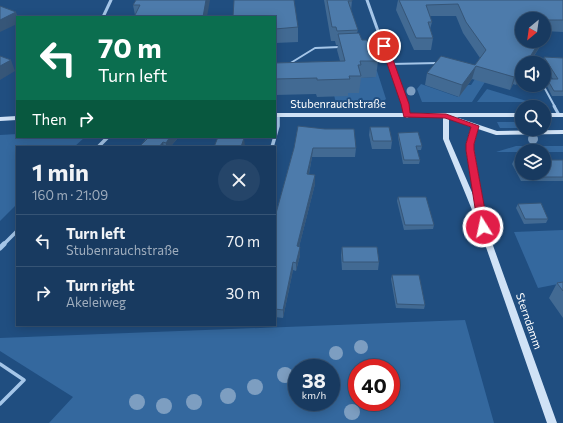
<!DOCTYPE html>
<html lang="en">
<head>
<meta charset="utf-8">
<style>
	:root { --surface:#183a60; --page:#254569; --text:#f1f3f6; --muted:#9fadbd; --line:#365475 }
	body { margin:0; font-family:Commissioner,sans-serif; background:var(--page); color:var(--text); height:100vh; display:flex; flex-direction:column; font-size:15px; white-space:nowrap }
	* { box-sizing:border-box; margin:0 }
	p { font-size:13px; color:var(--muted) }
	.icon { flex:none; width:22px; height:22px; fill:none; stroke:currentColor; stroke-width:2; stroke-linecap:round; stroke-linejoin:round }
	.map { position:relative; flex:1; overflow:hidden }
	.sheet { position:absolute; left:16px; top:146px; width:260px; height:180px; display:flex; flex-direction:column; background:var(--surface); border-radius:0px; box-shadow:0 2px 10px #0003,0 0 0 1px var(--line) }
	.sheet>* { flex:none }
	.top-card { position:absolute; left:16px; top:16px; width:260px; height:122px; border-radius:0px; box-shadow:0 2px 10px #0003,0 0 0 1px var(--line); background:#0b6e4f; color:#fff; overflow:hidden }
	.needle { width:26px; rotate:209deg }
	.controls { position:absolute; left:515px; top:12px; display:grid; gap:8px }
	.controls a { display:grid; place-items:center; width:36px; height:36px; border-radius:50%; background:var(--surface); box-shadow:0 2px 10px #0003,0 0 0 1px var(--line); font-size:20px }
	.speed { position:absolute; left:288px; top:359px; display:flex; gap:8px; font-size:20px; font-weight:700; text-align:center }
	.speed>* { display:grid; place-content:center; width:52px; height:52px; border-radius:50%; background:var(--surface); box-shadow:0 2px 10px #0003,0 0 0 1px var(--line); line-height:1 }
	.speed small { font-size:10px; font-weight:400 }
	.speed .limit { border:6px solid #d22; background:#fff; color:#111 }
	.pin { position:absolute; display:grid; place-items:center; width:34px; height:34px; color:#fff; margin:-17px; border:2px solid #fff; border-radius:50%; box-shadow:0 1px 4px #0007 }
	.me { position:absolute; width:44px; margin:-22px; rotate:350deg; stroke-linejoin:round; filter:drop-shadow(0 0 3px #0008) }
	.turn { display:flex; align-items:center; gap:14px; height:84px; padding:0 16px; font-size:18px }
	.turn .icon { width:52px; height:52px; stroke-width:2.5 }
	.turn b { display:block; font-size:28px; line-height:34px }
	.then { display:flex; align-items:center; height:38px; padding:0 16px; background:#0003; gap:8px; font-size:15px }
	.round { display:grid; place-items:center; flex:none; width:42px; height:42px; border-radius:21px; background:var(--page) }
	.head { display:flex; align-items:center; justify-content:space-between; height:68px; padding:0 16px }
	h1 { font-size:24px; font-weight:700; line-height:30px }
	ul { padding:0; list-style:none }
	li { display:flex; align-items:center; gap:12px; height:52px; padding:0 16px; border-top:1px solid var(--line) }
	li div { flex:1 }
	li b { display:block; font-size:15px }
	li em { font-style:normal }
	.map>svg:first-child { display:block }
</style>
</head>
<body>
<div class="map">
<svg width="563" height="423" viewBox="0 0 563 423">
	<rect width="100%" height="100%" fill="#204e80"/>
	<path fill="#34689e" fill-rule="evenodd" d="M371 71H377L386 99 381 103H336L334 95 348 96 347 92 358 78 375 77 374 73Z
		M475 79 485 82 472 102H422L417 89 421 84 458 97 468 85H471Z
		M487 89 530 102H477Z
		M497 122H522V128H500Z
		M17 134V137H85L74 147H17V204L0 221V135Z
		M516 146H563V152H496Z
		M563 230V283L538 288 514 232Z
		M465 320 494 423H49L73 397 0 351V338ZM297 368H331V402H297ZM357 368H391V402H357Z"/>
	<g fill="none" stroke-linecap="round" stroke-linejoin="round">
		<path stroke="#a5c6e8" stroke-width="2" d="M370 47 384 46
			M289 64 315 48 340 47
			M391 64 438 63
			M543 85 555 107"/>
		<path stroke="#a5c6e8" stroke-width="3" d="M554 106 559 115"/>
		<path stroke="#a5c6e8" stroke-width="3.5" d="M0 364 24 380 0 404"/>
		<path stroke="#a5c6e8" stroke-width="3" d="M367 0 405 107
			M103 17 111 0"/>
		<path stroke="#a5c6e8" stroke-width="3.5" d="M405 106 407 116
			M98 147 108 137
			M272 147 278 126V115
			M3 245 17 231"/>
		<path stroke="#a5c6e8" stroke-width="5" d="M0 248 4 244"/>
		<path fill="#d0e2f6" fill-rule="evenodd" d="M275 113H522V117H456L497 131 563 130V134L496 135 478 129 474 144V150L485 213 482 215 557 423H547L479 227 443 139V117H275ZM449 119 471 127 466 144V150L474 197 449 139Z
			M544 113H563V117H544Z
			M17 116V120L0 121V117Z"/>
	</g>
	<g fill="#7d9ec1">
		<circle cx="411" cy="91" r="4.5"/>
		<circle cx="533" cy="139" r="5"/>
		<circle cx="361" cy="347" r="7"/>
		<circle cx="336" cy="353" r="7"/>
		<circle cx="285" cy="375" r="8"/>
		<circle cx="255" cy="387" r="8"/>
		<circle cx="228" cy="396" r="8"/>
		<circle cx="137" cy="402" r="8"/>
		<circle cx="194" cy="402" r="8"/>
		<circle cx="164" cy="406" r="8"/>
		<circle cx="352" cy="412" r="8"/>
	</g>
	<path fill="#426a93" d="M210 0 135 15 133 5Z
		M324 0H352L351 11 358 30 357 33 362 40 369 46 378 61 376 77 361 78 359 93H348V96L317 97 316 94 275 95V63L340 61 337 50 338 45H336L335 41H331Z
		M398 0H563V32L544 31V19H522L539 48 516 85 513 84 510 90 472 79 459 97 425 85 427 73 475 65 480 58 463 33 456 16H430L432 22 430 29 433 38 431 50H414L396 10Z
		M275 17 298 27V42L275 43Z
		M544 57 563 58V96H552L546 84 547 79H553L544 65V63L543 62Z
		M370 127 392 141 391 149H372L369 135Z
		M398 133 422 146 421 150H417L420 160 419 164H403L398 137Z
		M145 137 178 138 170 147H139L145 140Z
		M294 148H356L355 157H312L309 174 315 175V184L299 247 300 255 296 271 293 270 283 318 275 317V217Z
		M514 160H563V181H521L512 164Z
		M398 197 434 225 433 229 404 230 397 201Z
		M518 204 548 219 546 223 524 224 516 208Z
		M342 247 379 262 378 270H342L341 255Z
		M392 275 425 305 424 309 396 308 391 279Z
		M563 282V318L549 298 557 283Z"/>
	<path fill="#365678" d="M206 0H210L207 17H203Z
		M16 12 18 17H17V24L0 32V20Z
		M540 41H541L539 48 529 63H526Z
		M11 60 15 71 0 80V66Z
		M476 66 472 79 459 97 462 85Z
		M522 69V75L516 85 520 73Z
		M517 72 513 84 510 90 514 77Z
		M170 137H178V138L170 147H166V143Z
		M244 138 245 147H241Z
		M163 142 164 147H159Z
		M313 148 312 157 307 183V174Z
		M315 175V184L297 255V246Z
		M300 247V255L296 271V263Z
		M293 262V270L283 318V310Z"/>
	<path fill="#4d7bab" stroke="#365678" d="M136 0H206L203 17H134L140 5H133Z
		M234 0H294L298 27 275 29V17H233Z
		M327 0H352V1H348L358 30 337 31 336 27H332Z
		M399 0H563V20H544V19H522V41H540L526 63H522V69L520 73 517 72 514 77 476 66 462 85 427 73 441 56 475 65 486 50 466 22 458 4 426 5 432 22H428L433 38H416Z
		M0 6 16 12 0 20Z
		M359 33 362 40H367L369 46H373L378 61H360L361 65H358L361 76H349L350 79 317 80V78L275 79V63L345 61 338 34Z
		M0 56 11 60 0 66Z
		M544 57 563 58V91H554L547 79H558Z
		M298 126 325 129H354L356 148H313L307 174 315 175 297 246 300 247 296 263 293 262 283 310 275 309V217L294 148Z
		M370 127H389L392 141H373Z
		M418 132 422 146H416L420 160H404L398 133Z
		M145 137H170L166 143 163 142 159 147H139L148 138Z
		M218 137H239L244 138 241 147H214Z
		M514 160H522V173H544V160H563V177H522Z
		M398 197H426L434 225H405Z
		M541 203 548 219H525L518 204Z
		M342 247H377L379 262H343Z
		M392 275H419L425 305 397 304Z
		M563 282V291L557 283Z"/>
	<path fill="#e11d48" stroke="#92132f" d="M384 44 388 46 409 104 410 113 446 114 479 126 474 144V150L488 227 486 230 483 231 478 227 466 150V144L471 127 445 118 404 117 401 104 381 46Z"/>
	<g text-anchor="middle" stroke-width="4" stroke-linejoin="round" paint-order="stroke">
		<g font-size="11" fill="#fff" stroke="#204e80">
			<text x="338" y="108">Stubenrauchstraße</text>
			<text transform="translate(529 321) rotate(71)" y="4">Sterndamm</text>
		</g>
	</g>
</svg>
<div class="controls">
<a><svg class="needle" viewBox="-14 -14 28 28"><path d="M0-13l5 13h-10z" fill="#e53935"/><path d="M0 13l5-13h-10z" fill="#9fadbd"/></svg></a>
<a><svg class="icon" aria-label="sound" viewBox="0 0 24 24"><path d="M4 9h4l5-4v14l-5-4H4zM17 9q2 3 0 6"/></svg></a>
<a><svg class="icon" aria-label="search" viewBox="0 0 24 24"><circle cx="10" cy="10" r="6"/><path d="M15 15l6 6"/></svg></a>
<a><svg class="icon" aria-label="layers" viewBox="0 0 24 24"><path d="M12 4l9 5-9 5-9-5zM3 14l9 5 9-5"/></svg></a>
</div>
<div class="speed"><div>38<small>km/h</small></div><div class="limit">40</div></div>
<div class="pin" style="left:384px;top:46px;background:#d93025"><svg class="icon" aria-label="arrive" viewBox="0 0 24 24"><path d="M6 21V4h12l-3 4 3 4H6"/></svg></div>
<svg class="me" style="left:483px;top:227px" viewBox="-20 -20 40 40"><circle r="17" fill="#e11d48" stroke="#fff" stroke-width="3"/><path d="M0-11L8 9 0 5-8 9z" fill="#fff"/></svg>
<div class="top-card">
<div class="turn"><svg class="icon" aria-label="left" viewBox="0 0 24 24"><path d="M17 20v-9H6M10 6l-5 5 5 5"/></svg><div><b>70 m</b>Turn left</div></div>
<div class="then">Then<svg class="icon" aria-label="right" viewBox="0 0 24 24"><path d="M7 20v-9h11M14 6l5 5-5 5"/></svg></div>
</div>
<section class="sheet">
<div class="head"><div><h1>1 min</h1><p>160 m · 21:09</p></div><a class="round"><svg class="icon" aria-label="close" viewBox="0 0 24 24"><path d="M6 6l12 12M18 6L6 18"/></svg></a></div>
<ul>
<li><svg class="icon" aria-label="left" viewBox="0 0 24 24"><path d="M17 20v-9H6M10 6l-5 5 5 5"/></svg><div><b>Turn left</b><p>Stubenrauchstraße</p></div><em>70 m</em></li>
<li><svg class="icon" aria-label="right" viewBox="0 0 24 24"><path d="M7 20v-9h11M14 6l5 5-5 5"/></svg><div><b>Turn right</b><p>Akeleiweg</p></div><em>30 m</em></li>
</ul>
</section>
</div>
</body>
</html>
